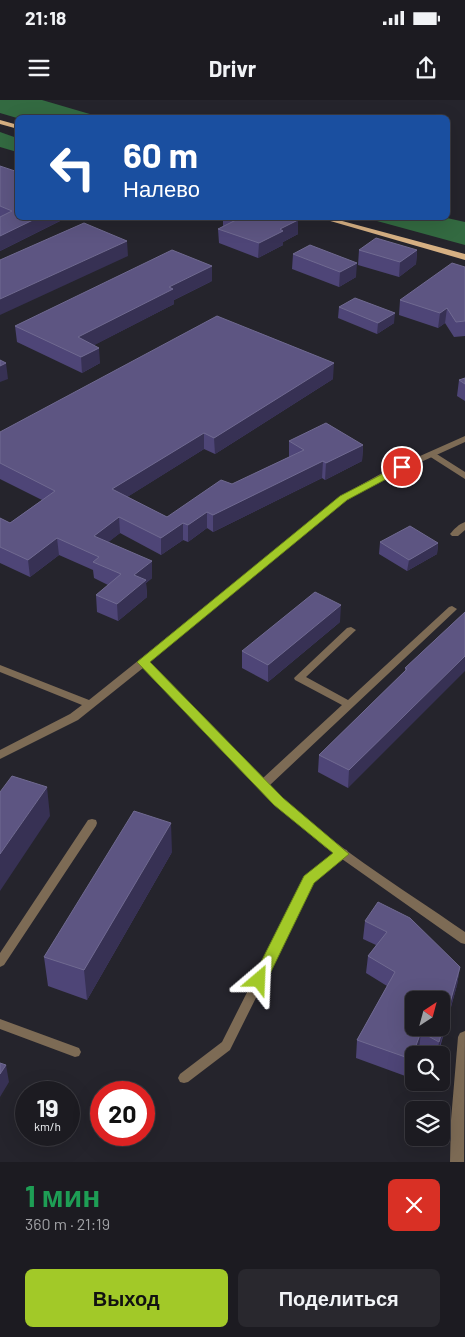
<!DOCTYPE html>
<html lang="ru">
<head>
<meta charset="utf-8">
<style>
	:root { --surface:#1c1b21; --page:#29282e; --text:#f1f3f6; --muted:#a0a1a5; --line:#3a393f; --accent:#a2c928 }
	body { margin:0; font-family:Barlow,sans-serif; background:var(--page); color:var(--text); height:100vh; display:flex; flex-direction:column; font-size:19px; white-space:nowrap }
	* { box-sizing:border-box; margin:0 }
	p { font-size:16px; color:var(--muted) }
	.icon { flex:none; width:28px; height:28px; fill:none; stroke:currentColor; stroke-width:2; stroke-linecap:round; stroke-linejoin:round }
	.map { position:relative; height:1062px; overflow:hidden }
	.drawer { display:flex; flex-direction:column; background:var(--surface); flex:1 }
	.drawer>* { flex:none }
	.guide { position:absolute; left:15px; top:15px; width:435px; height:105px; border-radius:8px; box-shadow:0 5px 20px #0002,0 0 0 1px var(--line); background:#1a4fa0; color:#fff; overflow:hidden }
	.needle { width:32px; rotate:36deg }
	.buttons { position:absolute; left:405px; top:891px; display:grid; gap:10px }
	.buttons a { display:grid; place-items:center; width:45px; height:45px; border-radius:8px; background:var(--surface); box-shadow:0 5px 20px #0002,0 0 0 1px var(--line); font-size:25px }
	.speed { position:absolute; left:15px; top:981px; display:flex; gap:10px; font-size:25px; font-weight:700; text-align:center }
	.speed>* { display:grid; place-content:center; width:65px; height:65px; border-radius:50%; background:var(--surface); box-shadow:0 5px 20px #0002,0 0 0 1px var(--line); line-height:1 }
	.speed small { font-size:12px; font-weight:400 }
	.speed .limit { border:8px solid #d22; background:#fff; color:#111 }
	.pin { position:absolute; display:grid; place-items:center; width:42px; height:42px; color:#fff; margin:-21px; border:2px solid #fff; border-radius:50%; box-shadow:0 1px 5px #0007 }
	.me { position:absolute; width:55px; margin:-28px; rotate:26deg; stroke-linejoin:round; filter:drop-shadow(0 0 4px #0008) }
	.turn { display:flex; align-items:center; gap:18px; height:105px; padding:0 25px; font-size:22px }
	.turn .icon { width:65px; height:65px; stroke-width:2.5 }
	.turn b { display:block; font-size:35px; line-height:42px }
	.round { display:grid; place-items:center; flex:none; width:52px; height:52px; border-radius:8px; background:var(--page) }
	.headline { display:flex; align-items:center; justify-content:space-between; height:85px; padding:0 25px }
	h1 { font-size:30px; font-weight:700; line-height:38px; color:#1e9e55 }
	.cta { display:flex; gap:10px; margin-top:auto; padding:10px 25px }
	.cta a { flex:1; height:58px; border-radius:8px; background:var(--accent); color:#111; font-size:20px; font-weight:700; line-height:58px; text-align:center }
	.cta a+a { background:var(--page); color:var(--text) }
	.status { display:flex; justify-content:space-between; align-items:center; height:35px; padding:0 25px; background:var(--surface); direction:ltr }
	.status svg { height:14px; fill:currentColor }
	header { display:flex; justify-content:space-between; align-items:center; height:65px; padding:0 25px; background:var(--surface); font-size:22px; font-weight:700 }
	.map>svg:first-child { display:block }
</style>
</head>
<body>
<div class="status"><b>21:18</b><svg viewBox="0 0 49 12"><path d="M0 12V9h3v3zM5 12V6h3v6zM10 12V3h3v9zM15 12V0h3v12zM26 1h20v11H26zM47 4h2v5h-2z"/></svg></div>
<header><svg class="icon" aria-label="menu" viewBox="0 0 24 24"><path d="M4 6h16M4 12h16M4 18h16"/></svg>Drivr<svg class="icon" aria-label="share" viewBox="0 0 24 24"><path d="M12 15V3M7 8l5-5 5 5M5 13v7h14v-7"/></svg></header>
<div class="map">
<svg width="465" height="1062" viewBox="0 0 465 1062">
	<rect width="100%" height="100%" fill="#25242c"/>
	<path fill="#336a41" d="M0 0H42L100 17 17 18 0 13Z
		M0 32 17 38V52L0 47Z
		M366 118H447L465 122V145Z"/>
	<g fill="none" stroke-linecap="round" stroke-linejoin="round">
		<path fill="#7d6b55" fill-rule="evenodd" d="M92 719 96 720 97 723 96 726 4 865 0 867V853L88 720Z
			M343 749 347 750 348 753 347 756 313 783 230 950 188 982 184 983 180 982 178 978 180 974 222 942 305 777 339 750Z
			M0 919 79 948 81 952 79 956 75 957 0 929Z"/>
		<path fill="#7d6b55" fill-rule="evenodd" d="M432 351 465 372V379L429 356 428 354Z
			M465 422V430L458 436H452L450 434C454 429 459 424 465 422Z
			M452 506 457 509 455 511 270 685C326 743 399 786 465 832V844L461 843 325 747 274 704 143 568 78 620 0 659V650L70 614 82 605 0 572V565L89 600 139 560H147L263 678 342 605 295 580 294 578 347 528 351 527 356 530 306 577 348 600 449 507Z
			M465 931 464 1062H450L451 1020 458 937 460 933Z"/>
		<path fill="#7d6b55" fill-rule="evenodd" d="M465 336V342L390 376 347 400 147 564H139L138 562 139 560 341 396 384 372Z"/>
		<path fill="#d6b083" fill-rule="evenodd" d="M0 20 18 25V29L0 24Z
			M320 118H331L465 154V160Z"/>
	</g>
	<path fill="#4e4577" d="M0 66 18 118H66L0 151Z
		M223 118H293L298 120V134L283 142V145L258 158 219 143 218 129 223 126Z
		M359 150H417L416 164 399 177 358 165Z
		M293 154 356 177 339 187 292 169Z
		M465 167V236L454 237 445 223 438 228 399 215 400 200Z
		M212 181 174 200V204L94 245 100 263 82 273 17 242 15 226Z
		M339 207 394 223 377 234 338 218Z
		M465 278V301L457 296 459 280Z
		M333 279 215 354 204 349 127 397 167 417 289 357V341L363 345 362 361 325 380 322 378 213 432 207 428 188 442 183 440 161 455 120 433 108 442 152 478 146 483 147 497 118 521 97 512 96 495 108 485 94 478 93 470 59 455 30 477 0 463V418L10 423 42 400 0 379V332Z
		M380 442 438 443 437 454 407 471 379 454Z
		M465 512 348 688 318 672 319 655 405 571V568Z
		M340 522 268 582 242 568V551Z
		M172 752 87 900 48 886 44 857Z
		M365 821 460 867 457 885 438 955H429L419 949 414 955V962L408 977 356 958 357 940 387 886 366 873 368 856 376 845 363 839Z"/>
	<path fill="#373154" d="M37 118H66L0 151V136Z
		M298 120V134L283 142V145L258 158 259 143 280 129Z
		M127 141 128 156 0 215V199Z
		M417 150 416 164 399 177 400 162Z
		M357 163 356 177 339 187 340 172Z
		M212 166V181L174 200V204L79 253 78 237 169 187Z
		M447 208 445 223 438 228 440 213Z
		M395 213 394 223 377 234 378 223Z
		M99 248 100 263 82 273 81 257Z
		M6 263 8 279 0 282V266Z
		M334 263 333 279 215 354 214 338Z
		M204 333V349L113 406 112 389Z
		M363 345 362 361 325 380 326 363Z
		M323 361 322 378 213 432V415Z
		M207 412V428L188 442V425Z
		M119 417 120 433 95 453 94 436Z
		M183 423V440L161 455V438Z
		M57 438 59 455 30 477 28 460Z
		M438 443 437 454 407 471 409 460Z
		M152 461V478L146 483 147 497 118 521 117 504 134 475Z
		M341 505 340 522 268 582V565Z
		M465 556V571L348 688 349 670Z
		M47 687 50 716 0 791V754Z
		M171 723 172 752 87 900 84 870Z
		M460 867 457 885 437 955 439 942Z
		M421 932 419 949 417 955H414V962L408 977 411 959Z
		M6 965 9 982 0 997V974Z"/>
	<path fill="#5d5582" stroke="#706a91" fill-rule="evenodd" d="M0 66 18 72V118H37L0 136V117L12 111 0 106Z
		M234 118H293L298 120 280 129 283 131 259 143 218 129 238 119Z
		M84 123 127 141 0 199V160Z
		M376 138 417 150 400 162 359 150Z
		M310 145 357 163 340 172 293 154Z
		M172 150 212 166 169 187 173 189 78 237 99 248 81 257 15 226Z
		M452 163 465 167V221L456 222 447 208 440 213 400 200Z
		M355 198 395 213 378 223 339 207Z
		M217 216 334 263 214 338 204 333 112 389 167 417 221 380 232 384 304 350 289 341 326 323 363 345 326 363 323 361 213 415 207 412 188 425 183 423 161 438 119 417 94 436 152 461 134 475 146 480 117 504 96 495 121 474 93 462 99 457 57 438 28 460 0 447V418L10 423 55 391 0 363V332Z
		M0 260 6 263 0 266Z
		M465 278V284L459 280Z
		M410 426 438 443 409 460 380 442Z
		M315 492 341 505 268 565 242 551Z
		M465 512V556L349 670 319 655 407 569 405 568Z
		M12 676 47 687 0 754V692Z
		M134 711 171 723 84 870 44 857Z
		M378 802 410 818 460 867 439 942 421 932 411 959 357 940 395 872 368 856 387 832 365 821ZM414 900H441V928H414Z
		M0 963 6 965 0 974Z"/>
	<path fill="#a2c928" stroke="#69831a" d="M402 364 405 365V369L347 400 150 562 283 698 349 754 314 783 265 884 259 886 254 884 252 880 304 776 333 753 274 705 137 562 340 396Z"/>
</svg>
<div class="buttons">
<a><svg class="needle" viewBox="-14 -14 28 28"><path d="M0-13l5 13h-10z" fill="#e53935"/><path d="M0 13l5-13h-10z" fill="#a0a1a5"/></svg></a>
<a><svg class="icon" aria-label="search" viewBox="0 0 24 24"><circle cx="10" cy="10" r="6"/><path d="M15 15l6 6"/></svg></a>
<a><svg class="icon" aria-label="layers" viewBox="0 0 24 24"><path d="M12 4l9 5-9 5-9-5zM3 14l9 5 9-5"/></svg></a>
</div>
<div class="speed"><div>19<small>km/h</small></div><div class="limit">20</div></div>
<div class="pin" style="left:402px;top:367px;background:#d93025"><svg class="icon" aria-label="arrive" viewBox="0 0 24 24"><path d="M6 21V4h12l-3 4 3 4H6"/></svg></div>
<svg class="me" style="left:259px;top:880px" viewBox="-20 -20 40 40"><path d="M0-17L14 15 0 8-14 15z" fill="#a2c928" stroke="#fff" stroke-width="4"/></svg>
<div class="guide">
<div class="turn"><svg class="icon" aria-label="left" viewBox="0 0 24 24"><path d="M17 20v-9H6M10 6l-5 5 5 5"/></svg><div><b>60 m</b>Налево</div></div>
</div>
</div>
<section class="drawer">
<div class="headline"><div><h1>1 мин</h1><p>360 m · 21:19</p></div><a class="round" style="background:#d93025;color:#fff"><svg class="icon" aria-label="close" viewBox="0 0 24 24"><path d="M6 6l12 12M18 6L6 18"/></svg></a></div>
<div class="cta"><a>Выход</a><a>Поделиться</a></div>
</section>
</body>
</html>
